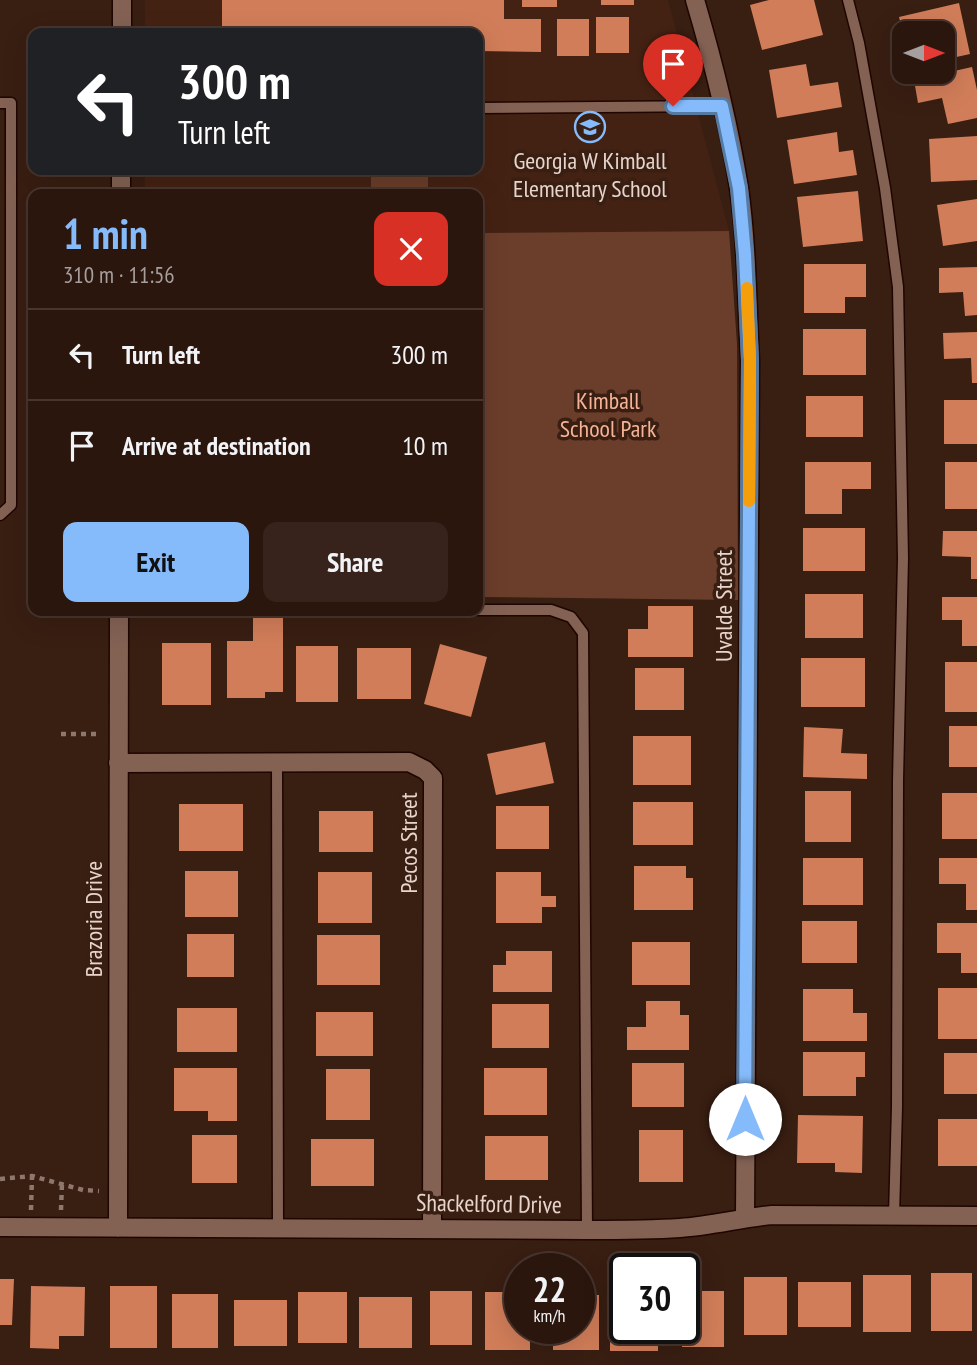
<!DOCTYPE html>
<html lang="en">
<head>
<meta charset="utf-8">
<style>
	:root { --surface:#2b160e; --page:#37231c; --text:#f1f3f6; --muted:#a69f9e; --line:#47352e; --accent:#86bbfb }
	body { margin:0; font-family:"PT Sans Narrow",sans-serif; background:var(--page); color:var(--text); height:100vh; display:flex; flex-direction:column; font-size:26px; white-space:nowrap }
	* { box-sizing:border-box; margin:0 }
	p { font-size:23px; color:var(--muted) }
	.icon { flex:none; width:38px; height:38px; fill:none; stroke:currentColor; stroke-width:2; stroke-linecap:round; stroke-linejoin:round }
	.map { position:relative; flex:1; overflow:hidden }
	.sheet { position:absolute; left:28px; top:189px; width:455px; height:427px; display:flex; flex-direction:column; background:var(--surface); border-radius:14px; box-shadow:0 7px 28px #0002,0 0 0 2px var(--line) }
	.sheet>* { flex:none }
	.hud { position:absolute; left:28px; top:28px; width:455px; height:147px; border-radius:14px; box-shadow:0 7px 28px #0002,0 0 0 2px var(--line); background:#202124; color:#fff; overflow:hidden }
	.needle { width:46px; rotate:90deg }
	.controls { position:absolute; left:892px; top:21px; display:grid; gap:14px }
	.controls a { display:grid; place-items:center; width:63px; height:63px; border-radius:14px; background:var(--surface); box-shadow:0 7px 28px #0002,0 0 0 2px var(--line); font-size:35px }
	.speed { position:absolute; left:504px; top:1253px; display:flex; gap:14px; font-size:35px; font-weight:700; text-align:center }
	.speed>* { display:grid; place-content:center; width:91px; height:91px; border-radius:50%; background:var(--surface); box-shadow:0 7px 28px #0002,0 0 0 2px var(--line); line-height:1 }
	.speed small { font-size:18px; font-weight:400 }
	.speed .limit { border:4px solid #111; border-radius:10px; background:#fff; color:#111 }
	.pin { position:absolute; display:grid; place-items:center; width:60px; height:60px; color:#fff; margin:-72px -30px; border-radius:50% 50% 50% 0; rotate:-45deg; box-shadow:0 0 7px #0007 }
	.pin .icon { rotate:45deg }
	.me { position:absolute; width:77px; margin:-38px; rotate:0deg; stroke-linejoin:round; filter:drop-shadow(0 0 5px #0008) }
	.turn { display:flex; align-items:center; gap:24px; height:147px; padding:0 35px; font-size:32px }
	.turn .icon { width:91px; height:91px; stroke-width:2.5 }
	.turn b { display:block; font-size:49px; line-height:60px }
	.round { display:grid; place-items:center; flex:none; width:74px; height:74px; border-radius:14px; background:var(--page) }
	.headline { display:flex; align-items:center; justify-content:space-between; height:119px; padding:0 35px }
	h1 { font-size:42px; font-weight:800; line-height:52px; color:var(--accent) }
	.action { display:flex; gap:14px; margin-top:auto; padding:14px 35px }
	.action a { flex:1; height:80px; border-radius:14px; background:var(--accent); color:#111; font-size:28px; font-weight:800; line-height:80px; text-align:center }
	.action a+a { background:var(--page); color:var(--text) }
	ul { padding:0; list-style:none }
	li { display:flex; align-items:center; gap:21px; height:91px; padding:0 35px; border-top:2px solid var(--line) }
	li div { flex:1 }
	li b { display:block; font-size:26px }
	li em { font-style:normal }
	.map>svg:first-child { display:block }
</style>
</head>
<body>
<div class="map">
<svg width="977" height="1365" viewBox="0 0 977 1365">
	<rect width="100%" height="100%" fill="#391e12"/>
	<path fill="#442213" d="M145 0H668L729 231 478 233V194H145V170H478V33H145Z"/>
	<path fill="#6b3e2b" d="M371 170H428V189H371Z
		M729 231 737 344 738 600 478 597V233Z"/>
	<path fill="#d17d59" d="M222 0H504V19H541V52L478 51V33H222Z
		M522 0H557V7H522Z
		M601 0H634V5H601Z
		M769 0H814L823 35 762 50 750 5Z
		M959 3 970 54 943 60V33H903L899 17Z
		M596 17H629V53H596Z
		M557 19H589V56H557Z
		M806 64 810 86 838 82 842 107 777 118 769 70Z
		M972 67 977 90V118L948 124 942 98 918 103 914 80Z
		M837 132 839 152 853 150 857 175 794 184 787 140Z
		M977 136V180L931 182 929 139Z
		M858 191 863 241 803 247 797 197Z
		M977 199V241L943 246 937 205Z
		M804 264H866V297H845V313H804Z
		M977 267V315L965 316 963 292 939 293V268Z
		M803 329H866V375H803Z
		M977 332V383H972L971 358 944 359 943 333Z
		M806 396H863V437H806Z
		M944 400H977V444H944Z
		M805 462H871V489H842V514H805Z
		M945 462H977V509H945Z
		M803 528H865V571H803Z
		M943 531H977V579H971V557L942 556Z
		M805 594H863V638H805Z
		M942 597H977V646H962V620H942Z
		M648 606H693V657H628V629H648Z
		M253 616H283V692H265V698H227V641H253Z
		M162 643H211V705H162Z
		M440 644 487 657 471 717 424 704Z
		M296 646H338V702H296Z
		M357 648H411V699H357Z
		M801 658H865V707H801Z
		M945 662H977V712H945Z
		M635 668H684V710H635Z
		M949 726H977V767H949Z
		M804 727 843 729 841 753 867 754V779L803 777Z
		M633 736H691V785H633Z
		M545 742 554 783 496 795 487 754Z
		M805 791H851V842H805Z
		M942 793H977V839H942Z
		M633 802H693V845H633Z
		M179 804H243V851H179Z
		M496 806H549V849H496Z
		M319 811H373V852H319Z
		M803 858H863V905H803Z
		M939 858H977V910H966V884H939Z
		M634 866H686V878H693V910H634Z
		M185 871H238V917H185Z
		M318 872H372V923H318Z
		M496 872H541V896H556V907H542V923H496Z
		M802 921H857V963H802Z
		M937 923H977V973H961V953H937Z
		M187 934H234V977H187Z
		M317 935H380V985H317Z
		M632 942H690V985H632Z
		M506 951H552V992H493V965H506Z
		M938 988H977V1039H938Z
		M803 989H853V1013H867V1041H803Z
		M646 1001H680V1015H689V1050H627V1027H646Z
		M492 1004H549V1048H492Z
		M177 1008H237V1052H177Z
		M316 1012H373V1056H316Z
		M803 1052H865V1077H856V1096H803Z
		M944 1053H977V1094H944Z
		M632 1063H684V1107H632Z
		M174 1068H237V1121H208V1111H174Z
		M484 1068H547V1115H484Z
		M326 1069H370V1120H326Z
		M798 1115 863 1116 862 1173 835 1172V1163H797Z
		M938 1119H977V1166H938Z
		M639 1130H683V1182H639Z
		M192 1135H237V1183H192Z
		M485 1136H548V1180H485Z
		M311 1139H374V1186H311Z
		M931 1273H972V1331H931Z
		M863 1275H911V1332H863Z
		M744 1277H787V1335H744Z
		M0 1279H14L12 1325H0Z
		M798 1282H851V1327H798Z
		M31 1286 85 1287 84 1336H59V1349L30 1348Z
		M110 1286H157V1348H110Z
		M610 1289H625V1328H658V1351H610Z
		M430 1291H472V1345H430Z
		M700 1291H724V1347H682L684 1300H700Z
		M298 1292H347V1343H298Z
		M485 1292H520V1328H530V1350H485Z
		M172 1294H218V1348H172Z
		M579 1295H599V1350H553V1328H579Z
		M359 1297H412V1348H359Z
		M234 1300H287V1346H234Z"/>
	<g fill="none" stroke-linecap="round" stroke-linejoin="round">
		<g stroke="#1f0600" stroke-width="13">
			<path id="lane" d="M848 0 859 43 885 188 898 287 903 558 898 780 897 1107 894 1216
				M0 103H11V505L0 515
				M478 108 722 106
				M478 610H551L571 617 583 633 587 1230
				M277 763 278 1229"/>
		</g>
		<g stroke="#1f0600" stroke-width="21">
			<path id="street" d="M695 0C713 61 729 125 739 188 747 245 747 303 750 360L745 1218
				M122 33V0
				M121 194V170
				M118 763 409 762 425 770 433 778 432 1228
				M0 1227 587 1230C618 1230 649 1230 680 1228 711 1226 741 1218 772 1215L977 1216
				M118 1228 119 611"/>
		</g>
		<path stroke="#8e776d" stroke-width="4.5" stroke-dasharray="5 5" stroke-linecap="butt" d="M61 734H99
			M0 1179 32 1176 83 1190 99 1191
			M31 1210 32 1176
			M61 1210 62 1183"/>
		<use href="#lane" stroke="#836254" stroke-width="10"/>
		<use href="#street" stroke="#836254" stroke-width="18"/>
	</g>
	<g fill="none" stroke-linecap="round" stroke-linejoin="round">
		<g stroke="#577aa3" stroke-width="18">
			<path id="route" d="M673 106H722L739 188 745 255 750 360 745 1119"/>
		</g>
		<use href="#route" stroke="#86bbfb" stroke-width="12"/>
		<path stroke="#f59e0b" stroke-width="12" d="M747 288 750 360 749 501"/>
	</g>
	<defs>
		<g id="school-ring" transform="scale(1.575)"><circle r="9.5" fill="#391e12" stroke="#86bbfb" stroke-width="1.5"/><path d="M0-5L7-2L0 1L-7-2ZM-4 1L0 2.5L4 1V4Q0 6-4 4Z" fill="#86bbfb"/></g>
	</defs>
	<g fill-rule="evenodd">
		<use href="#school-ring" x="590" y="127"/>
	</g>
	<g text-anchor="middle" stroke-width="7" stroke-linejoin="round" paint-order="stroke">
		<g font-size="24" fill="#e7d4cc" stroke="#391e12">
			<text x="590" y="169">Georgia W Kimball<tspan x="590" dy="28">Elementary School</tspan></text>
		</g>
		<g font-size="24" fill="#f6b397" stroke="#391e12">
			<text x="608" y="409">Kimball<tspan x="608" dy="28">School Park</tspan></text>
		</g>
		<g font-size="24" fill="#e7d4cc" stroke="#391e12">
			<text transform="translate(724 606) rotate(-90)" y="8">Uvalde Street</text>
			<text transform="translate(409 843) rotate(-90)" y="8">Pecos Street</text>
			<text transform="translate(94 919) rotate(-90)" y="8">Brazoria Drive</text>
			<text transform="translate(489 1204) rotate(1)" y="8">Shackelford Drive</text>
		</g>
	</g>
</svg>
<div class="controls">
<a><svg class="needle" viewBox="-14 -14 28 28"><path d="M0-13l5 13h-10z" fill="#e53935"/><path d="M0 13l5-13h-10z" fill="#a69f9e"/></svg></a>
</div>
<div class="speed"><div>22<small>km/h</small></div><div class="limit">30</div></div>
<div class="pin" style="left:673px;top:106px;background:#d93025"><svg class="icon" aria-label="arrive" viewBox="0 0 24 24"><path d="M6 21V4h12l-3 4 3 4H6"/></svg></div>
<svg class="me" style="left:745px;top:1119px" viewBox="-20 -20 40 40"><circle r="19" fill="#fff"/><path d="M0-13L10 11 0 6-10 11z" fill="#86bbfb"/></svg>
<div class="hud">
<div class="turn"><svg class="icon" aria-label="left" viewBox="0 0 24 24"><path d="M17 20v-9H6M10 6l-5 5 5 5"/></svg><div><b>300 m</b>Turn left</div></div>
</div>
<section class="sheet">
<div class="headline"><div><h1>1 min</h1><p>310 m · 11:56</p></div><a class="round" style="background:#d93025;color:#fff"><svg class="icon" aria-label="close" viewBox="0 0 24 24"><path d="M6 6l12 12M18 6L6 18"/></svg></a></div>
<ul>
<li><svg class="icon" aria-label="left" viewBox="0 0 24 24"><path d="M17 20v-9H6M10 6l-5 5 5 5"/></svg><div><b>Turn left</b></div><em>300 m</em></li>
<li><svg class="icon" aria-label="arrive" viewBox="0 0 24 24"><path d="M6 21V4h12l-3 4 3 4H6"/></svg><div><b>Arrive at destination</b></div><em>10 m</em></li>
</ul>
<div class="action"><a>Exit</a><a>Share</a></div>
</section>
</div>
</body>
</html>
